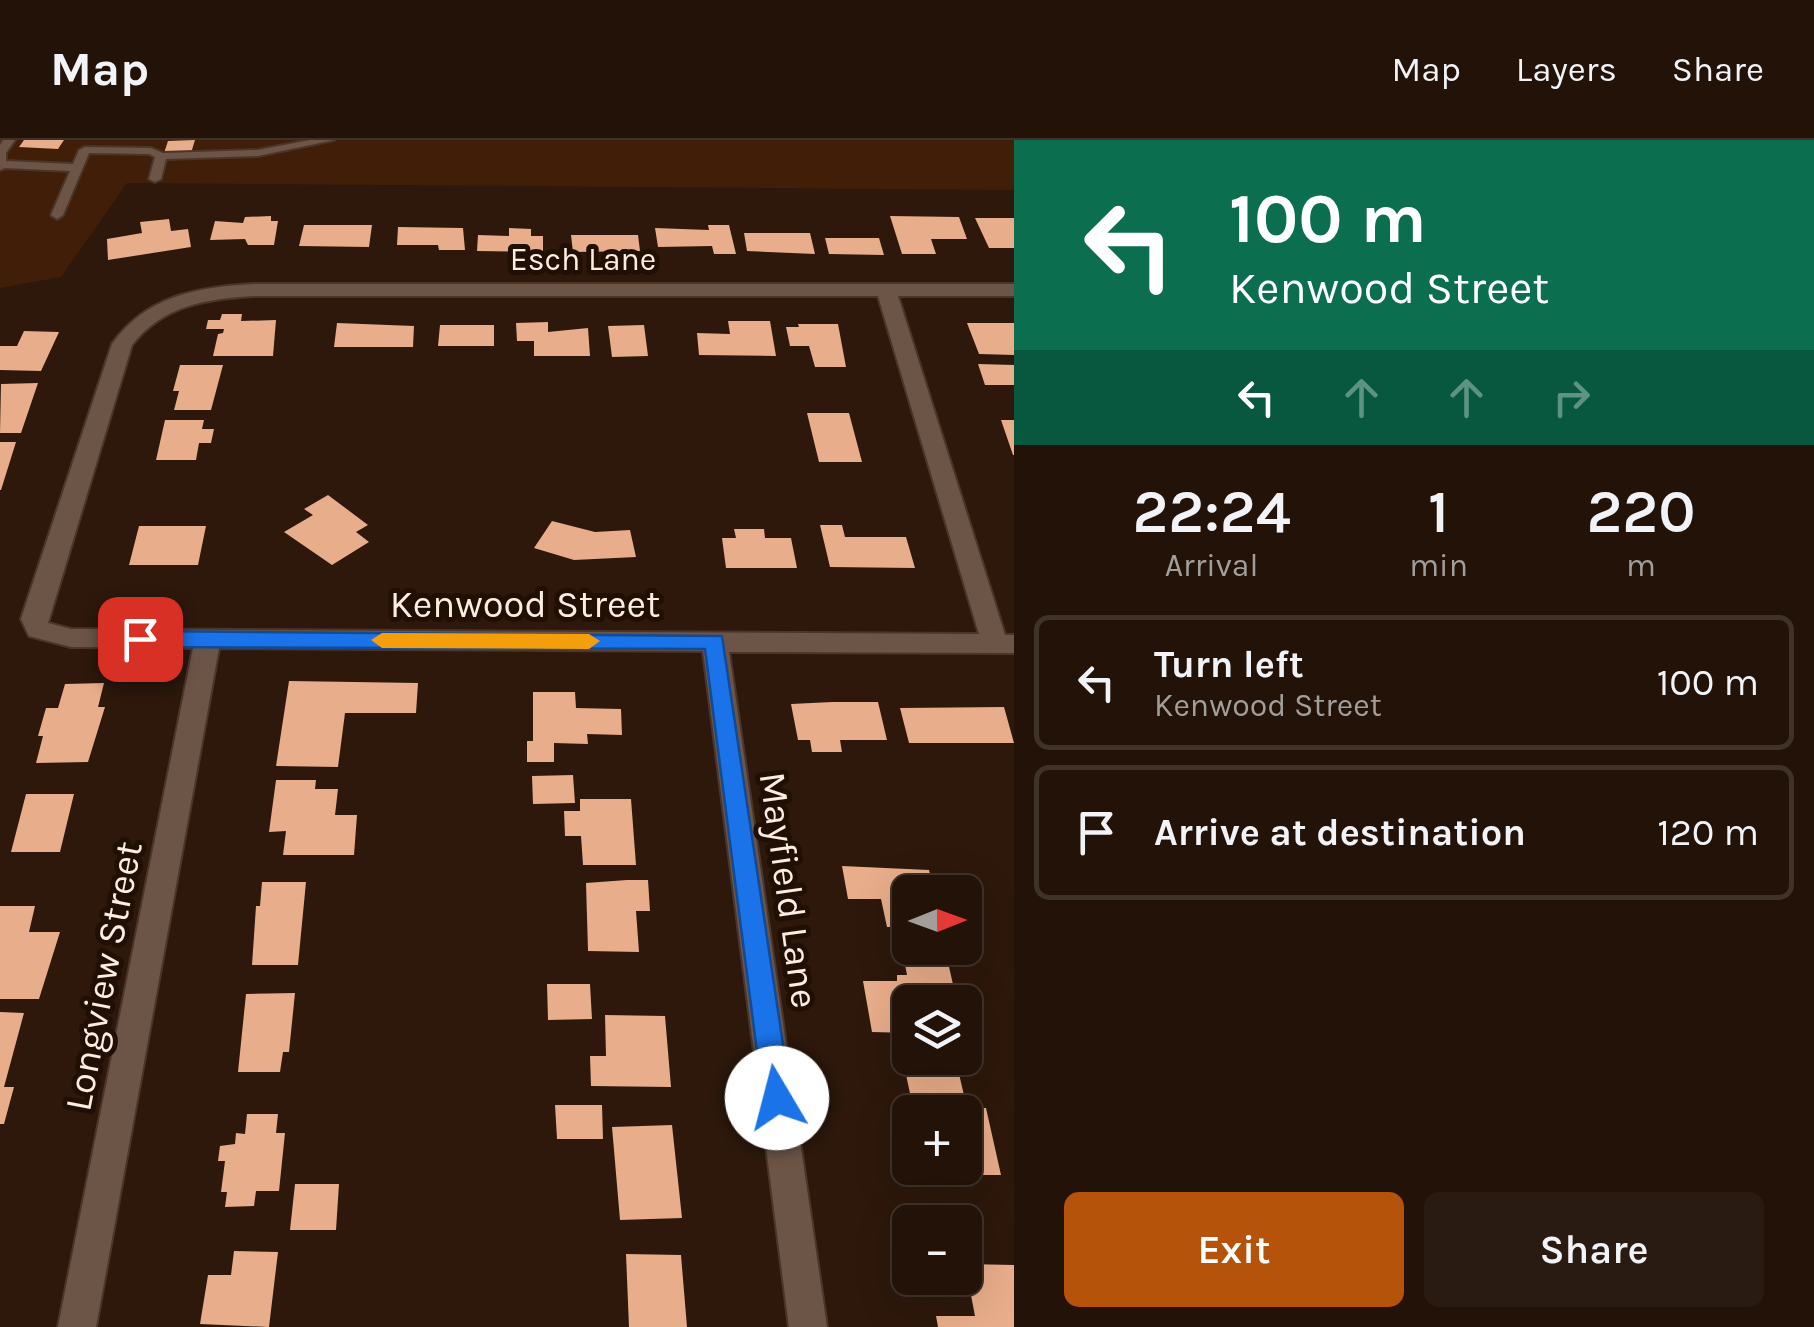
<!DOCTYPE html>
<html lang="en">
<head>
<meta charset="utf-8">
<style>
	:root { --surface:#221208; --page:#2a1b12; --text:#f1f3f6; --muted:#a29e9c; --line:#3f3229; --accent:#b45309 }
	body { margin:0; font-family:Karla,sans-serif; background:var(--page); color:var(--text); height:100vh; display:flex; flex-direction:column; font-size:38px; white-space:nowrap }
	* { box-sizing:border-box; margin:0 }
	p { font-size:32px; color:var(--muted) }
	.icon { flex:none; width:55px; height:55px; fill:none; stroke:currentColor; stroke-width:2; stroke-linecap:round; stroke-linejoin:round }
	.map { position:relative; flex:1; overflow:hidden }
	.side { display:flex; flex-direction:column; background:var(--surface); width:800px }
	.side>* { flex:none }
	.top-card { background:#0b6e4f; color:#fff; overflow:hidden }
	.needle { width:65px; rotate:89deg }
	.controls { position:absolute; left:892px; top:735px; display:grid; gap:20px }
	.controls a { display:grid; place-items:center; width:90px; height:90px; border-radius:15px; background:var(--surface); box-shadow:0 10px 40px #0002,0 0 0 2px var(--line); font-size:50px }
	.pin { position:absolute; display:grid; place-items:center; width:85px; height:85px; color:#fff; margin:-42px; border-radius:20px; box-shadow:0 5px 15px #0006 }
	.me { position:absolute; width:110px; margin:-55px; rotate:352deg; stroke-linejoin:round; filter:drop-shadow(0 0 8px #0008) }
	.turn { display:flex; align-items:center; gap:35px; height:210px; padding:0 50px; font-size:45px }
	.turn .icon { width:130px; height:130px; stroke-width:2.5 }
	.turn b { display:block; font-size:70px; line-height:85px }
	.lanes { display:flex; align-items:center; height:95px; padding:0 50px; background:#0003; justify-content:center; gap:50px; direction:ltr }
	.lanes .off { opacity:.35 }
	.eta { display:flex; justify-content:space-evenly; align-items:center; height:170px; text-align:center }
	.eta b { font-size:60px; font-weight:600; line-height:70px }
	.cta { display:flex; gap:20px; margin-top:auto; padding:20px 50px }
	.cta a { flex:1; height:115px; border-radius:15px; background:var(--accent); color:#fff; font-size:40px; font-weight:600; line-height:115px; text-align:center }
	.cta a+a { background:var(--page); color:var(--text) }
	ul { padding:0; list-style:none }
	li { display:flex; align-items:center; gap:30px; height:135px; margin:0 20px 15px; padding:0 30px; border:5px solid var(--line); border-radius:15px }
	li div { flex:1 }
	li b { display:block; font-size:38px }
	li em { font-style:normal }
	header { display:flex; align-items:center; gap:60px; box-sizing:border-box; height:140px; padding:0 50px; background:var(--surface); border-bottom:2px solid var(--line) }
	header strong { font-size:48px }
	nav { display:flex; gap:55px; margin-inline-start:auto; font-size:35px }
	main { display:flex; flex:1; min-height:0 }
	.map>svg:first-child { display:block }
</style>
</head>
<body>
<header>
<strong>Map</strong>
<nav><a>Map</a><a>Layers</a><a>Share</a></nav>
</header>
<main>
<div class="map">
<svg width="1014" height="1187" viewBox="0 0 1014 1187">
	<rect width="100%" height="100%" fill="#2d180b"/>
	<path fill="#401e08" d="M0 0H1014V50L127 43 61 137 0 148Z"/>
	<path fill="#e8ad8a" d="M24 0H64L58 9 19 7Z
		M195 0 191 13H164L168 1Z
		M271 76V81H278L274 105H248L245 99 210 100 215 81 243 83 245 77Z
		M890 76 959 77 967 99H931L936 114H902Z
		M975 78H1014V108H989Z
		M169 79 171 91 188 89 191 107 108 120 107 99 142 93 140 82Z
		M304 85H372L369 107 299 106Z
		M708 85H729L736 114H714L712 106 658 107 655 88 709 90Z
		M398 87 463 88 465 110H439L438 105H397Z
		M509 88 531 89V96H543V112L477 111 478 95 509 96Z
		M744 93H810L815 114 747 111Z
		M571 95H638L640 111 573 112Z
		M825 98H879L884 115 829 114Z
		M222 174H242L241 181 276 180 273 216H213L218 194 223 193 224 189H206L208 180H220Z
		M728 181H770L776 216 699 215 697 193 730 194Z
		M548 182V192L588 188 590 216H534V201H517L516 183Z
		M337 183 414 186 413 207H334Z
		M967 183H1014V215L979 214Z
		M798 184H838L846 227H815L809 206H790L786 187H799Z
		M440 185H494V206H438Z
		M644 185 648 216 612 217 608 186Z
		M24 191 59 192 41 231 0 230V206H17Z
		M978 224 1014 225V245H985Z
		M180 225H223L211 270H174L179 251H173Z
		M38 243 21 293H0L1 244Z
		M807 273H849L862 322H819Z
		M165 280H204L202 289H214L211 303H199L196 320H156Z
		M1001 280H1014V315H1013Z
		M0 302H16L1 350H0Z
		M328 355 368 385 356 392 369 402 332 425 284 392 313 375 304 369Z
		M552 381 595 392 630 390 636 417 574 420 534 408Z
		M820 385H842L845 397H906L915 428 830 427Z
		M139 386H206L198 425H129Z
		M734 389H764L765 398H791L797 428H726L722 398H736Z
		M289 541 418 543 416 573H345L338 627 276 626Z
		M104 543 98 567H105L88 622 36 623 43 596H38L46 568H58L65 544Z
		M533 552H575L576 568 621 569 622 595 587 594 588 604 554 603V622H527V601H533Z
		M832 562H878L887 600H840L842 612H812L810 600H798L791 564Z
		M1004 567 1014 603H909L900 568Z
		M573 635 575 663 533 664 532 636Z
		M276 640H316L315 649H338L335 675H357L354 715H283L286 691 269 692Z
		M26 654H74L60 712H11Z
		M580 659H631L636 725H583L581 696H565L564 671H580Z
		M842 726 929 730 934 752H910V787H887L881 759H848Z
		M627 740H648L650 771H636L639 812 588 811 586 743Z
		M262 742H306L298 825H252L256 766H260Z
		M0 766H35L29 792H60L39 859H0Z
		M902 809H945L957 862H910V893L872 892 863 841H897V835H907Z
		M547 844H590L592 879 548 880Z
		M295 853 289 912H283L280 932H238L246 854Z
		M0 872 24 873 4 947H14L4 984H0Z
		M605 875 665 876 671 947 591 946 590 916H606Z
		M903 921H956L967 968H986L1001 1035H937L935 1028H965V972H924L923 967H913Z
		M555 965H602L603 999H557Z
		M247 974H278L276 993H285L279 1051H256L254 1066 225 1067 227 1052H221L225 1021H218L220 1006 235 1004 236 993 245 994Z
		M672 985 682 1078 620 1080 612 987Z
		M295 1044H339L336 1090H290Z
		M234 1111 278 1112 269 1187 200 1184 208 1135H231Z
		M626 1114 681 1115 687 1187H629Z
		M965 1124 1014 1125V1187H938L936 1176H975Z"/>
	<g fill="none" stroke-linecap="round" stroke-linejoin="round">
		<g stroke="#4a3629" stroke-width="4">
			<path id="service" d="M3 0H15L6 13V21L73 24 79 10 85 7 151 8 163 13 258 10 310 0H334L258 16 166 19 161 39 155 42 149 39 155 17 149 14 89 13 63 75 57 79 51 75 70 31 5 28 0 30V5Z"/>
		</g>
		<g stroke="#4a3629" stroke-width="4">
			<path id="minor" d="M1014 144V156H898L1005 495H1014V513L729 512 827 1187H789L703 511 219 508 96 1187H58L193 508 71 507 29 496 21 479 112 204C146 156 197 147 254 144ZM254 156H878L979 494 71 489 48 483 132 205C163 165 206 159 254 156Z"/>
		</g>
		<use href="#service" fill="#6c5547" fill-rule="evenodd"/>
		<use href="#minor" fill="#6c5547" fill-rule="evenodd"/>
	</g>
	<path fill="#1a73e8" stroke="#114b97" stroke-width="2.5" d="M140 491 722 496 791 958 787 968 777 972 767 968 763 958 705 509 140 507 129 499Z"/>
	<path fill="#f59e0b" d="M382 493 589 494 600 501 589 509 382 508 371 500Z"/>
	<g text-anchor="middle" stroke-width="10" stroke-linejoin="round" paint-order="stroke">
		<g font-size="32" fill="#fbece4" stroke="#220f04">
			<text x="583" y="130">Esch Lane</text>
		</g>
		<g font-size="38" fill="#fbece4" stroke="#220f04">
			<text x="525" y="477">Kenwood Street</text>
			<text transform="translate(789 750) rotate(82)" y="13">Mayfield Lane</text>
			<text transform="translate(103 836) rotate(-79)" y="13">Longview Street</text>
		</g>
	</g>
</svg>
<div class="controls">
<a><svg class="needle" viewBox="-14 -14 28 28"><path d="M0-13l5 13h-10z" fill="#e53935"/><path d="M0 13l5-13h-10z" fill="#a29e9c"/></svg></a>
<a><svg class="icon" aria-label="layers" viewBox="0 0 24 24"><path d="M12 4l9 5-9 5-9-5zM3 14l9 5 9-5"/></svg></a>
<a>+</a>
<a>−</a>
</div>
<div class="pin" style="left:140px;top:499px;background:#d93025"><svg class="icon" aria-label="arrive" viewBox="0 0 24 24"><path d="M6 21V4h12l-3 4 3 4H6"/></svg></div>
<svg class="me" style="left:777px;top:958px" viewBox="-20 -20 40 40"><circle r="19" fill="#fff"/><path d="M0-13L10 11 0 6-10 11z" fill="#1a73e8"/></svg>
</div>
<section class="side">
<div class="top-card">
<div class="turn"><svg class="icon" aria-label="left" viewBox="0 0 24 24"><path d="M17 20v-9H6M10 6l-5 5 5 5"/></svg><div><b>100 m</b>Kenwood Street</div></div>
<div class="lanes"><svg class="icon" aria-label="left" viewBox="0 0 24 24"><path d="M17 20v-9H6M10 6l-5 5 5 5"/></svg><svg class="icon off" aria-label="ahead" viewBox="0 0 24 24"><path d="M12 20V5M6 11l6-6 6 6"/></svg><svg class="icon off" aria-label="ahead" viewBox="0 0 24 24"><path d="M12 20V5M6 11l6-6 6 6"/></svg><svg class="icon off" aria-label="right" viewBox="0 0 24 24"><path d="M7 20v-9h11M14 6l5 5-5 5"/></svg></div>
</div>
<div class="eta">
<div><b>22:24</b><p>Arrival</p></div>
<div><b>1</b><p>min</p></div>
<div><b>220</b><p>m</p></div>
</div>
<ul>
<li><svg class="icon" aria-label="left" viewBox="0 0 24 24"><path d="M17 20v-9H6M10 6l-5 5 5 5"/></svg><div><b>Turn left</b><p>Kenwood Street</p></div><em>100 m</em></li>
<li><svg class="icon" aria-label="arrive" viewBox="0 0 24 24"><path d="M6 21V4h12l-3 4 3 4H6"/></svg><div><b>Arrive at destination</b></div><em>120 m</em></li>
</ul>
<div class="cta"><a>Exit</a><a>Share</a></div>
</section>
</main>
</body>
</html>
